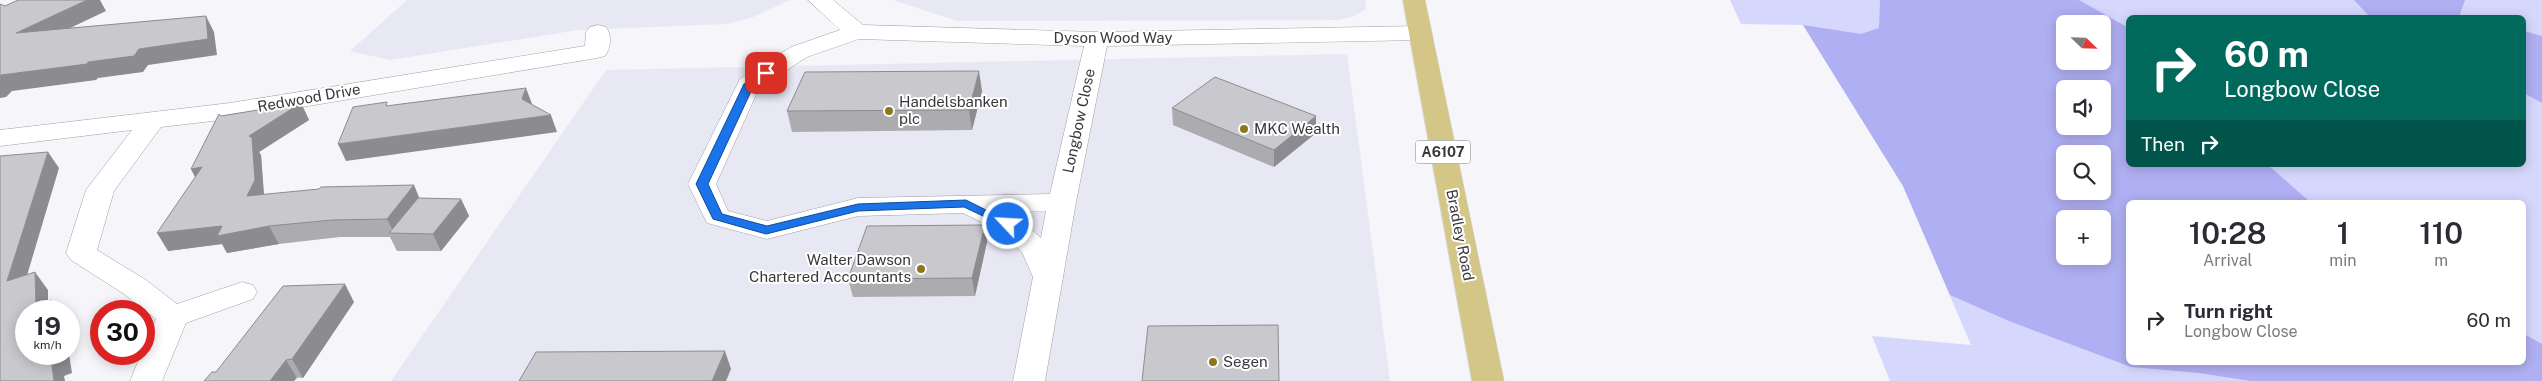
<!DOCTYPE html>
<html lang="en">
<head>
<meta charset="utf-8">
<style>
	:root { --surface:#fff; --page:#f7f7f7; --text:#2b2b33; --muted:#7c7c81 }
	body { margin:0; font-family:"Public Sans",sans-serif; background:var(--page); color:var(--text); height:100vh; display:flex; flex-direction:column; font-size:19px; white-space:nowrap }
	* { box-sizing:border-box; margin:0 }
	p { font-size:16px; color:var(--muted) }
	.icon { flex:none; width:28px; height:28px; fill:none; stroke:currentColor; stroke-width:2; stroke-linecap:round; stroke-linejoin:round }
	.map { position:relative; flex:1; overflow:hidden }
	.side { position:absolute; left:2126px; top:200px; width:400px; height:165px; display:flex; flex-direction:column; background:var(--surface); border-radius:8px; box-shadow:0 2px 12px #0003 }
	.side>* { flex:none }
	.top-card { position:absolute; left:2126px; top:15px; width:400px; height:152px; border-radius:8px; box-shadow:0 2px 12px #0003; background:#00695c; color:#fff; overflow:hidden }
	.needle { width:32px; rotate:113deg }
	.buttons { position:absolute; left:2056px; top:15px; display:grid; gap:10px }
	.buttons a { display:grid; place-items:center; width:55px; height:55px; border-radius:8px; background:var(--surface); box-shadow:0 2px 12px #0003; font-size:25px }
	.speed { position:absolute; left:15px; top:300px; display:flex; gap:10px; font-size:25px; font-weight:700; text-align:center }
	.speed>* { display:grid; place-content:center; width:65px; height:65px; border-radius:50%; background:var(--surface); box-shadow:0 2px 12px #0003; line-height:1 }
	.speed small { font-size:12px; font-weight:400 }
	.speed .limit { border:8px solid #d22; background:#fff; color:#111 }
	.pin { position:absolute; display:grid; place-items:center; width:42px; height:42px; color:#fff; margin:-21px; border-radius:10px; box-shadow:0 2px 8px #0006 }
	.me { position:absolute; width:55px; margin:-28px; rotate:295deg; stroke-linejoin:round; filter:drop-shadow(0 0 4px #0008) }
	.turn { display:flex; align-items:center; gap:18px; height:105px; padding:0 15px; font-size:22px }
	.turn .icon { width:65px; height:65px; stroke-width:2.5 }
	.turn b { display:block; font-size:35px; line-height:42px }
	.then { display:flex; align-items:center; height:48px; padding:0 15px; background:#0003; gap:10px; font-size:19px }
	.eta { display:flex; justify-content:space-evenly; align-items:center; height:85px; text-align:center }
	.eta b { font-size:30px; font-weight:600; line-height:35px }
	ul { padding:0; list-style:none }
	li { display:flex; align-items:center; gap:15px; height:70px; padding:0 15px }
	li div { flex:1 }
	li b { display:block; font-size:19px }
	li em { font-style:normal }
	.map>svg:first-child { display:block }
</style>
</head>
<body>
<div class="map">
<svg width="2542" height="381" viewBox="0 0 2542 381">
	<rect width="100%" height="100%" fill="#f5f5fa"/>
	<path fill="#e7e8f4" d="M407 0H790L753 17 727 24 578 30 390 60 350 51Z
		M893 0H1365L1366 9 1355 16 1339 20 957 21Z
		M1347 54 1390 381H391L606 70Z"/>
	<path fill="#d6d7fd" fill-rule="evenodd" d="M1730 0H2542V381H1890L1872 336 1971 345 1903 186 1803 25 1741 24ZM2129 18H2524V165H2129ZM2065 24H2102V61H2065ZM2065 89H2102V126H2065ZM2065 154H2102V191H2065ZM2129 202H2524V362H2129ZM2065 219H2102V256H2065Z"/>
	<path fill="#afaff3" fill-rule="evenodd" d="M1880 0H2079L2129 28V165H2268L2310 202H2129V362H2524V334L2542 344V381H2251L2199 373 2131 367 2009 321 1950 295 1903 186 1803 25 1861 34 1879 28ZM2065 24H2102V61H2065ZM2065 89H2102V126H2065ZM2065 154H2102V191H2065ZM2065 219H2102V256H2065Z
		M2354 0H2465L2459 17 2371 18Z
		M2524 31 2542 36V103L2524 93Z"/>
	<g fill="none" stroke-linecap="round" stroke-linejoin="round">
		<g stroke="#9fa0a4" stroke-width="1">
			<path id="minor" d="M808 0H833L863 25 1097 32 1420 26 1428 28 1432 33 1428 38 1420 40 1107 46 1076 202 1045 381H1013L1033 277 1022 252 998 230 963 213 858 216 767 239 707 223 688 184 740 79 791 47 840 30ZM859 39 1084 46 1050 194 858 198 767 221 728 211 716 184 759 88 807 57ZM1046 211 1041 238 1018 218 1006 212Z
				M598 25 606 27C612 35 611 48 605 56L597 58 230 119 161 127 114 191 97 250 146 280 177 304 242 282 253 285 257 292 253 299 186 323 162 381H130L141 354H144V348L156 319 124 294 71 260 66 253 86 190 132 130 0 146V130L230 103 585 46 586 32 590 27Z"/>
		</g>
		<g stroke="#d3d3d4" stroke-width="1">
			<path id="primary" d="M1403 0H1425L1504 381H1472Z"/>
		</g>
		<use href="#minor" fill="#fff" fill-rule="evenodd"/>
		<use href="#primary" fill="#d3c686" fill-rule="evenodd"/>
	</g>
	<path fill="#acacb0" d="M982 91 972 130 792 132 787 111Z
		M301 103 309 120 259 152 261 155 264 194 461 199 469 216 441 251H397L390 237H340L279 244 227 253 222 244 168 251 195 177 191 169 221 116Z
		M1172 108 1316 133 1274 167 1173 125Z
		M987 242 975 296 853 297 848 279Z
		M354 302 303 378 216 372Z"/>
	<path fill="#8c8c90" d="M87 0H100L106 11 26 49 16 33Z
		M206 16 214 32 217 55 148 65 143 72 98 78 96 80 12 91 6 97 0 98V77L1 75 88 62 139 49Z
		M979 71 982 91 972 130 969 110Z
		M526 88 532 104 529 116 522 99Z
		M301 103 309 120 259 152 261 155 264 197 247 196 249 136Z
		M551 115 557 132 346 161 338 144Z
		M1316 116V133L1274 167V150Z
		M48 152 59 168 20 299 7 281Z
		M202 167 200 186 191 169Z
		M414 185 421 202 394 233 387 219Z
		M461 199 469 216 441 251 433 234Z
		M985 225 987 242 975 296 972 278Z
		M222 226H269L279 244 227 253 222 244 168 251 157 233Z
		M35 272 48 290V311L36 305Z
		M345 284 354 302 303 378 292 359Z
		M51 300 58 311H52Z
		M725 351 731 369 726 381H712Z
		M59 354H69L72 373 64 376 65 381H54L51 358Z
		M286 360 297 378 294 381H270Z"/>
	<path fill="#c8c8cd" stroke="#8c8c90" d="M18 0H87L16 33 206 16 208 39 139 49 134 56 88 62 87 64 1 75 0 77V4L5 6Z
		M979 71 969 110 787 111 805 72Z
		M1215 77 1316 116 1274 150 1172 108Z
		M526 88 522 99 551 115 338 144 353 107 387 102 386 106Z
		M301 103 249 136 252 138 255 180 247 196 319 189 321 187 414 185 387 219 332 220 269 226 217 236 222 226 157 233 202 167 191 169 219 114 221 116Z
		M48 152 7 281 35 272 36 305 51 300 52 311H26V354H59V355L51 358 54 381H0V156Z
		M418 198 461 199 433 234 389 233Z
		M985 225 972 278 848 279 867 226Z
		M345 284 292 359 286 360 270 381H204L212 372H216L283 286Z
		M1278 325 1279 381H1142L1148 326Z
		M725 351 712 381H519L536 352Z"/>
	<path fill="#1a73e8" stroke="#114b97" d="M766 70 771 73 754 85 708 184 722 214 767 226 858 204 966 200 1014 224 1013 226H1004L964 207 858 211 766 234 713 219 696 184 744 84Z"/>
	<g fill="#89781c" stroke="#fff" stroke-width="2">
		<circle cx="889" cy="111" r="5"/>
		<circle cx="1244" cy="129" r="5"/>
		<circle cx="921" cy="269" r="5"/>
		<circle cx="1213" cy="362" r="5"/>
	</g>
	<g text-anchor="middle" stroke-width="4" stroke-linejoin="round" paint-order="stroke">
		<rect fill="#fff" stroke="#747475" stroke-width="1" x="1415.5" y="140.5" width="55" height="23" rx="4"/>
		<g font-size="14" font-weight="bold" fill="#38383a">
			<text x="1443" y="157">A6107</text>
		</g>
		<g font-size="15" fill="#38383a" stroke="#fff">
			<text x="1113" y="43">Dyson Wood Way</text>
			<text transform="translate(309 98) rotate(-10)" y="5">Redwood Drive</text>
			<text transform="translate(1079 121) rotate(-78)" y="5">Longbow Close</text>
			<text transform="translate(1460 235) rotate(79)" y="5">Bradley Road</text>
		</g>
		<g font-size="15" fill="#38383a" stroke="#fff" text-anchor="start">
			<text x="899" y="107">Handelsbanken<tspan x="899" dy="17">plc</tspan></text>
			<text x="1254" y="134">MKC Wealth</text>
			<text x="911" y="265" text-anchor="end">Walter Dawson<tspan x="911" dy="17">Chartered Accountants</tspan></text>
			<text x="1223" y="367">Segen</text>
		</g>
	</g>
</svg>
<div class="buttons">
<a><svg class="needle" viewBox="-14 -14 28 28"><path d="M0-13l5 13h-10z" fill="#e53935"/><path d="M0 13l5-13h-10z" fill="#7c7c81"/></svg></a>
<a><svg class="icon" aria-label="sound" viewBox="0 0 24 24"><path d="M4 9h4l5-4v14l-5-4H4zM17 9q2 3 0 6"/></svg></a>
<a><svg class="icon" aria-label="search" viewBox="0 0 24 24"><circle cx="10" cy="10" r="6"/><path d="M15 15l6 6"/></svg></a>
<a>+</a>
</div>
<div class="speed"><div>19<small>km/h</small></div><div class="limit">30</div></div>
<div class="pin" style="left:766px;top:73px;background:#d93025"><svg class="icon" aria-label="arrive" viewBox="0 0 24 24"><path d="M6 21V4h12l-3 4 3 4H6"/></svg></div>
<svg class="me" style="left:1008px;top:224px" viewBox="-20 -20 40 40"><circle r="17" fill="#1a73e8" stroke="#fff" stroke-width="3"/><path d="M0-11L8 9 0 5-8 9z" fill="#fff"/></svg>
<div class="top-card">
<div class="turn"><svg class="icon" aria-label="right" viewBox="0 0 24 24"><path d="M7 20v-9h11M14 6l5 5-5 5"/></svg><div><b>60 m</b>Longbow Close</div></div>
<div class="then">Then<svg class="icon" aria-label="right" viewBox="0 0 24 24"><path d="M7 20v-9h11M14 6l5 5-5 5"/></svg></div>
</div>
<section class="side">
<div class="eta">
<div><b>10:28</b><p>Arrival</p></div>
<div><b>1</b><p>min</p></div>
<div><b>110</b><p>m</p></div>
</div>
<ul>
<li><svg class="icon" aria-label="right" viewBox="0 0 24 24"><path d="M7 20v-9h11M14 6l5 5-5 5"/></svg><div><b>Turn right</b><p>Longbow Close</p></div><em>60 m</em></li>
</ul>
</section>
</div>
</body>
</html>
